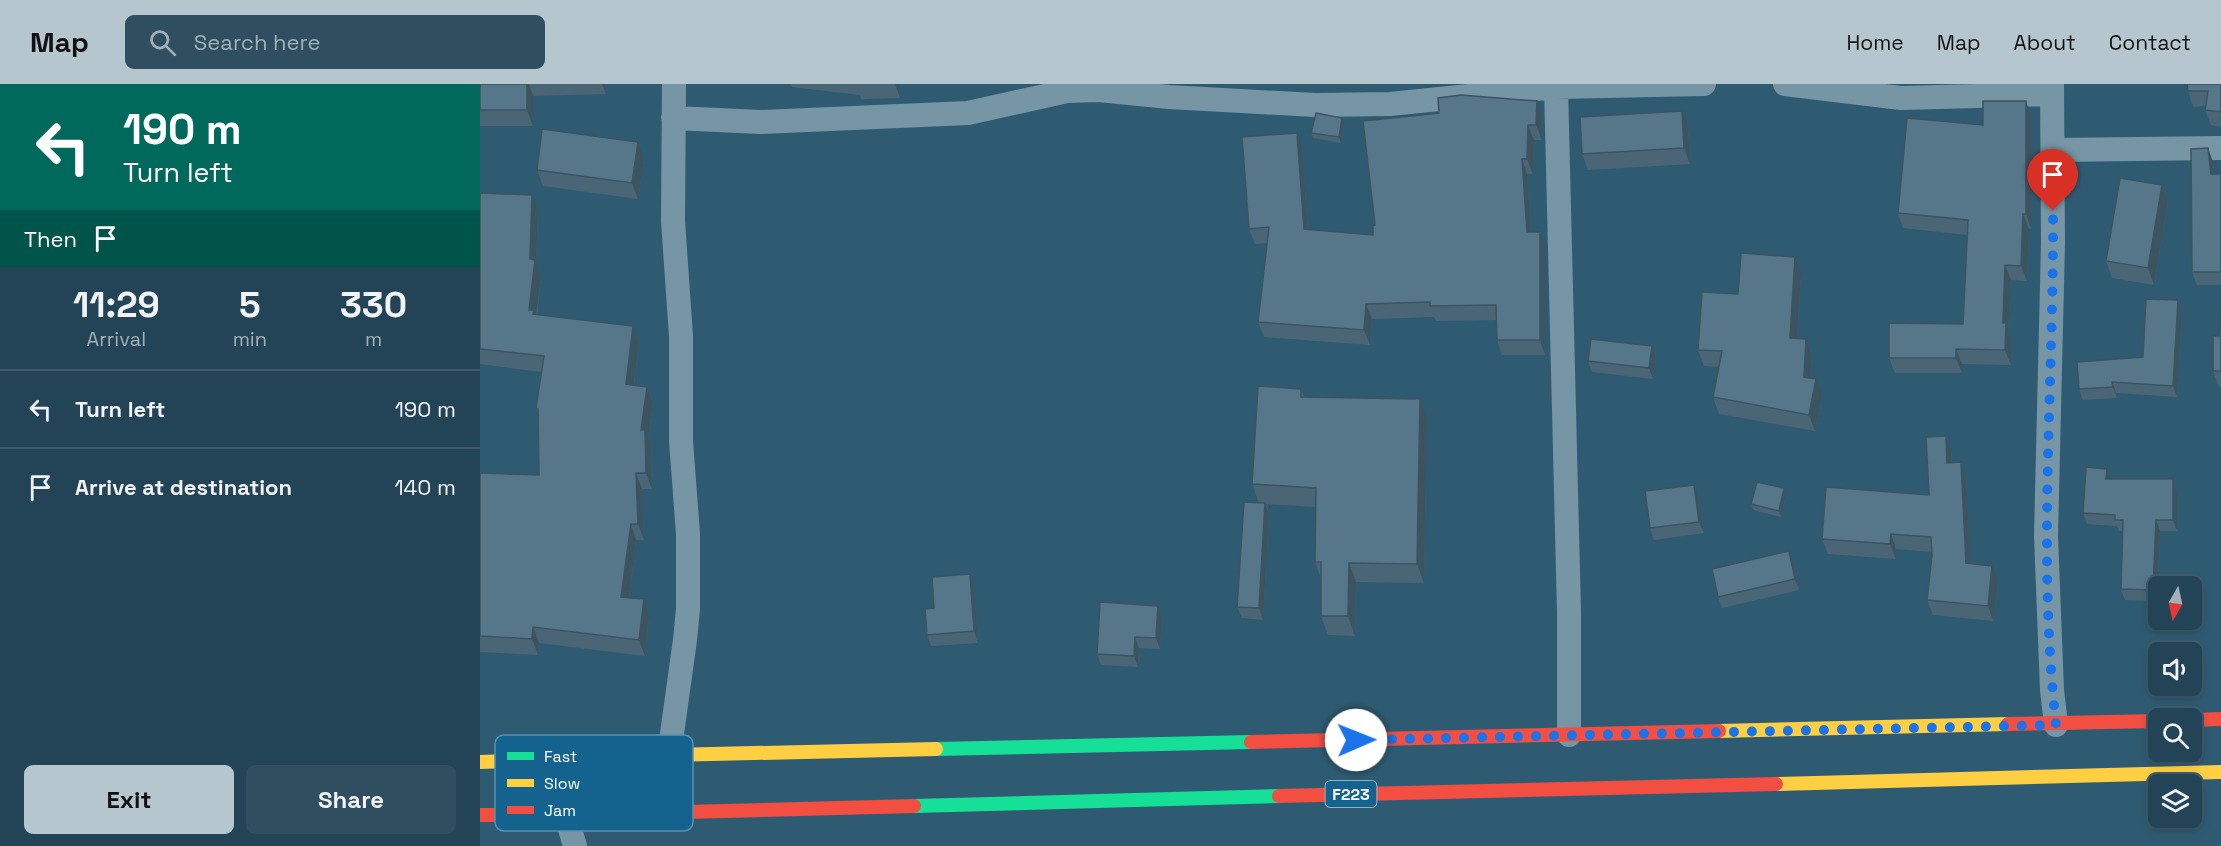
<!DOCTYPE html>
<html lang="en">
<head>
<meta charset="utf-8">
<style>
	:root { --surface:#234456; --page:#2f4e60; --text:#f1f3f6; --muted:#a3b0b9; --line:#405c6c; --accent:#b6c6ce }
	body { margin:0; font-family:"Space Grotesk",sans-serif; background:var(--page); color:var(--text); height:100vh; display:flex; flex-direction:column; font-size:22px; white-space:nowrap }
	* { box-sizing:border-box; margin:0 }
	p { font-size:20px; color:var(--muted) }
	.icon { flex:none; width:33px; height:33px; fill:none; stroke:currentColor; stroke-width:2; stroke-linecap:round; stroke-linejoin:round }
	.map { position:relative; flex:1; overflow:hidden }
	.sheet { display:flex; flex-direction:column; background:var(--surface); width:480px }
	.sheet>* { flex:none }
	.hud { background:#00695c; color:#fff; overflow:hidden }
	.needle { width:39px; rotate:189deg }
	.fabs { position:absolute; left:1668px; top:492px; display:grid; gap:12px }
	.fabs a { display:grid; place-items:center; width:54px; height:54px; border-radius:9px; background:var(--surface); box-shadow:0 3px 9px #0003,0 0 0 2px var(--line); font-size:30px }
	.pin { position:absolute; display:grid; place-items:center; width:51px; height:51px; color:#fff; margin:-62px -26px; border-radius:50% 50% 50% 0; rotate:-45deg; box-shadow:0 0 6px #0007 }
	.pin .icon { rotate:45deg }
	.me { position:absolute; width:66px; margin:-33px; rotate:89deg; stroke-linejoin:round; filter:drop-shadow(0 0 4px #0008) }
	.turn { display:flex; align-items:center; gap:21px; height:126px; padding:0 24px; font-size:27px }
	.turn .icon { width:78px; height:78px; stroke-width:2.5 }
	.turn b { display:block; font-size:42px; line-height:51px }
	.then { display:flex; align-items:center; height:57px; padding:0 24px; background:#0003; gap:12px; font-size:22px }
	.eta { display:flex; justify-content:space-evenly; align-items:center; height:102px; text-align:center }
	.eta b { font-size:36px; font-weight:700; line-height:42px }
	.button { display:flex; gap:12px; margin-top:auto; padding:12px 24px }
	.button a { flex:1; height:69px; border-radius:9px; background:var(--accent); color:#111; font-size:24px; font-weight:700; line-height:69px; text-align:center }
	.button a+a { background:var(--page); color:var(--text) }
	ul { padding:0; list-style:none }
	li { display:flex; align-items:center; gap:18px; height:78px; padding:0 24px; border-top:2px solid var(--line) }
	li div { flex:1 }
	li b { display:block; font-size:22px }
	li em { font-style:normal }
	header { display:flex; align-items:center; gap:36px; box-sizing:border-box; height:84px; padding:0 30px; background:var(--accent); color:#111 }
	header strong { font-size:28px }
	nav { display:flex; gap:33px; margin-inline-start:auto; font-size:21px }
	.search { width:420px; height:54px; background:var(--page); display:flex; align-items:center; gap:15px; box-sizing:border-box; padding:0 21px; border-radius:9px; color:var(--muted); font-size:22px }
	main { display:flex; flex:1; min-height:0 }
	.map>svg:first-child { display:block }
</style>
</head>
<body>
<header>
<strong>Map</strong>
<div class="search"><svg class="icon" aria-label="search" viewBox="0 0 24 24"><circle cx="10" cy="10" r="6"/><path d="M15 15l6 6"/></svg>Search here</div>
<nav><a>Home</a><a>Map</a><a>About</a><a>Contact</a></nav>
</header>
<main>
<section class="sheet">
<div class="hud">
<div class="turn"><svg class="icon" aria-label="left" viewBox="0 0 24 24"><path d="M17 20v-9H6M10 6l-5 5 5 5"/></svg><div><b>190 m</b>Turn left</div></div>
<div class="then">Then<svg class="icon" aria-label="arrive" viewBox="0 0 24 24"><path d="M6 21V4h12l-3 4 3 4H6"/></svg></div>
</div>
<div class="eta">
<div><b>11:29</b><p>Arrival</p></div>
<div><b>5</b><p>min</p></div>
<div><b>330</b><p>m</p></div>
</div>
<ul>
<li><svg class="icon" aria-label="left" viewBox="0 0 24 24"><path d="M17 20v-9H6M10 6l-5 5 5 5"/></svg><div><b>Turn left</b></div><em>190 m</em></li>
<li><svg class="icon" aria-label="arrive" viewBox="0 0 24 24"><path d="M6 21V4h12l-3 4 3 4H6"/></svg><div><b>Arrive at destination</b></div><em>140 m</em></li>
</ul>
<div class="button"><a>Exit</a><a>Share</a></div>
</section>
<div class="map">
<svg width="1741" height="762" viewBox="0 0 1741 762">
	<rect width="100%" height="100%" fill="#2f5b72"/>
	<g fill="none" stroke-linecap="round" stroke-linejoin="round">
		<path stroke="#7696a5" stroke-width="24" d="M1305 0 1421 14 1572 10
			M1572 0 1573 159 1566 452 1572 606 1576 641
			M1076 3 1089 528V651
			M193 34 281 38 488 29 587 7 619 6 689 13 835 21 910 20 1076 3 1224 0
			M1573 66 1741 64
			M189 671 205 556 208 525V450L201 357V252L193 137 194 0
			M86 731 95 762"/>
		<path stroke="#16e098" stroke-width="14" d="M456 665 771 658
			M434 722 799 712"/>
		<path stroke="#ffcf43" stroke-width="14" d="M1239 647 1528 640
			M0 678 189 671 456 665
			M1296 700 1741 688"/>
		<path stroke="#f24e42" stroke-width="14" d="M1712 636 1741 635
			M1528 640 1678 637
			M771 658 1239 647
			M799 712 1296 700
			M0 731H86L434 722"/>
	</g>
	<path fill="#4a6676" d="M0 0H125L126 10 53 12V42H0Z
		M311 0H420V14L381 15 380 11 312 3Z
		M1741 0V43L1731 41 1725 26V22L1713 23 1708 7Z
		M1062 32V56H1054L1053 90H1047L1051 148 1065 163V271H1022L1017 256V236L956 237 954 233 892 235 890 261 784 253 778 238 787 159 775 160 769 145 822 64 828 146 893 151 895 141Z
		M1551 33V145H1549L1547 197 1531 196 1528 247 1531 255V281L1482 280V289H1415L1409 274 1483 240 1487 151 1423 144 1418 129 1503 41Z
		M864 40 861 59 833 54 831 49Z
		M1208 43 1210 80 1108 86 1102 70Z
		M164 75 158 115 63 102 57 86Z
		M1733 78 1734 90H1741V201H1717L1712 188Z
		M1682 101 1688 117 1674 201 1632 194 1626 177Z
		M0 109 58 127 56 179 61 192 57 230 153 242 159 258 154 301 167 303 173 319 168 354 171 362 172 405H162L164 456H156L149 514 169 532 165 572 59 559 58 571 0 568V389L59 391 58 330 56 324 61 288 0 280Z
		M1321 189 1317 254 1326 255 1332 271 1330 294 1342 311 1335 347 1239 330 1233 313 1239 283 1224 282 1218 266 1258 210Z
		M1741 213V303H1739L1733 287 1739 252Z
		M1698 216 1702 228 1697 313 1636 309 1637 314 1603 316 1599 305 1663 273Z
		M1172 262 1176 273 1173 295 1112 288 1108 277Z
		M821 305 824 313 947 334 944 499 876 498 875 552 848 551 841 532V494L835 478 836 423 786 420 789 430 783 536 762 534 757 523 779 419 772 400Z
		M1471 367 1472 379 1486 393 1490 480 1518 497 1513 537 1453 531 1447 516 1452 468 1416 465V475L1348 470 1342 455 1449 411Z
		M1631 395H1693L1697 406V447H1680L1677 517 1645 516 1641 505 1643 447H1639L1637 442 1607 440 1603 429Z
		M1306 410 1301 433 1273 426 1271 420Z
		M1218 412 1224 449 1174 456 1170 444Z
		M1309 467 1313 478 1319 506 1242 524 1238 513Z
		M490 490 494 501 498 559 451 562 447 551 454 524Z
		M678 522 682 533 680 565 659 564 658 583 621 581 617 570Z"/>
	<path fill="#3c5360" d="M47 0H49L53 12V42L47 26Z
		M122 0H125L126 10Z
		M415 0H420V14Z
		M1057 17 1062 32V56L1056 41Z
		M1546 17 1551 33V145L1546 130Z
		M1202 27 1208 43 1210 80 1204 64Z
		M862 34 864 40 861 59 859 53Z
		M1048 41 1054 56 1053 90 1047 75Z
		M817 49 822 64 829 161 824 145Z
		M158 58 164 75 158 115 152 99Z
		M1728 64 1733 78 1736 104 1731 90Z
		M1042 75 1047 90 1052 163 1047 148Z
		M1682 101 1688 117 1674 201 1668 184Z
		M52 111 58 127 56 179 61 192 56 233 49 226Z
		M1543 130 1549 145 1547 197 1541 182Z
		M1060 148 1065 163V271L1060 256Z
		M1315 173 1321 189 1316 270 1310 254Z
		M1525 181 1531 196 1528 247 1531 255V281L1525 266 1523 239Z
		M1698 216 1702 228 1697 313 1693 302Z
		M886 220 892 235 890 261 884 246Z
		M153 242 159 258 152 316 146 300Z
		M1326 255 1332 271 1329 309 1324 293Z
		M1172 262 1176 273 1173 295 1169 284Z
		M1476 265 1482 280V289L1476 274Z
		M1336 295 1342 311 1335 347 1329 331Z
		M1632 298 1636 309 1637 314 1633 303Z
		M167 303 173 319 168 354 171 362 172 405 166 389 161 346Z
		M940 315 947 334 944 499 937 480Z
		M1466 352 1471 367 1472 394 1467 379Z
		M1481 378 1486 393 1491 494 1486 479Z
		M1627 385 1631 396 1626 395Z
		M156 389 162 405 164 456 158 440Z
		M1693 395 1697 406V447L1693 436Z
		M1214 401 1218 412 1224 449 1219 438Z
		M1304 404 1306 410 1301 433 1299 427Z
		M785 419 789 430 783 536 779 524Z
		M1676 436 1680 447 1677 517 1673 506Z
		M151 440 156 456 147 529 141 513Z
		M1411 450 1416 465V475L1410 460Z
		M1309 467 1313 478 1319 506 1315 495Z
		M869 479 876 498 875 552 868 532Z
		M1512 482 1518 497 1513 537 1508 522Z
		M490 490 494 501 498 559 494 547Z
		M164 515 169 532 165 572 159 556Z
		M678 522 682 533 680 565 676 554Z
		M53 543 59 559 58 571 52 555Z
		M655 553 659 564 658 583 654 572Z"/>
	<path fill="#567789" stroke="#3c5360" stroke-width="1.5" d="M0 0H47V26H0Z
		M1707 0H1741V28L1725 26 1728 7H1708Z
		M981 11 1057 17 1056 41H1048L1047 75H1042L1047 148H1060V256H1017L1016 221 950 222V218L886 220 884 246 778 238 789 143 769 145 762 53 817 49 824 145 893 151V141H895L883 37 959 29 958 14Z
		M1503 17H1546V130H1543L1541 182 1525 181 1523 239H1526L1525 266 1476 265V274H1409V239L1483 240 1488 136 1418 129 1427 34 1503 41Z
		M1202 27 1204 64 1102 70 1100 33Z
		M836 29 862 34 859 53 831 49Z
		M62 45 158 58 152 99 57 86Z
		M1728 64 1731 90H1741V188H1712L1711 65Z
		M1640 94 1682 101 1668 184 1626 177Z
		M0 109 52 111 50 175 55 176 49 226H54L53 230 153 242 146 300 167 303 161 346H165L166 389H156L158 440H151L141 513 164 515 159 556 53 543 52 555 0 552V389L59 391 58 325 56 324 64 272 0 265Z
		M1261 169 1315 173 1310 254 1326 255 1324 293 1336 295 1329 331 1233 313 1242 267 1218 266 1222 208 1258 210Z
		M1741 213V287H1733V252H1739Z
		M1666 215 1698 216 1693 302 1632 298 1633 303 1599 305 1597 278 1663 273Z
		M1111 255 1172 262 1169 284 1108 277Z
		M778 302 821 305V313L940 315 937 480 869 479 868 532H841V478H835L836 404 772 400Z
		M1466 352 1467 379 1481 378 1486 479 1512 482 1508 522 1447 516 1452 472 1451 453 1411 450 1410 460 1342 455 1346 403 1449 411 1446 353Z
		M1606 383 1627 385 1626 395H1693V436H1676L1673 506 1641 505 1643 436H1635V431L1603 429Z
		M1277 398 1304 404 1299 427 1271 420Z
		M1214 401 1219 438 1170 444 1165 407Z
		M764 418 785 419 779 524 757 523Z
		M1309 467 1315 495 1238 513 1232 485Z
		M490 490 494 547 447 551 445 525 454 524 452 493Z
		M620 518 678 522 676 554 655 553 654 572 617 570Z"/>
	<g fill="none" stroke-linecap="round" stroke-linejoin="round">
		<path stroke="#1a73e8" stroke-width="10" stroke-dasharray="0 18" d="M876 656 1576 641C1557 470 1574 298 1573 127"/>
	</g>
	<g text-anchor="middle" stroke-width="6" stroke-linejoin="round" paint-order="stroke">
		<rect fill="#13638e" stroke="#b8d0dd" stroke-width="1.5" x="845.5" y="697" width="51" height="26" rx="4.5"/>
		<g font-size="16" font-weight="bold" fill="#fff">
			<text x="871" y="716">F223</text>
		</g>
	</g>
	<rect x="15" y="651" width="198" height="96" rx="9" fill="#13638e" stroke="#5a92b0" stroke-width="1.5"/>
	<rect x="27" y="668" width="27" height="8" fill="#16e098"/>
	<rect x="27" y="695" width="27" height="8" fill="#ffcf43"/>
	<rect x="27" y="722" width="27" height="8" fill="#f24e42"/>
	<g font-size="16" fill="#fff">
		<text x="64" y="678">Fast</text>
		<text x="64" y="705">Slow</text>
		<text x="64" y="732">Jam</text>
	</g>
</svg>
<div class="fabs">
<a><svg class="needle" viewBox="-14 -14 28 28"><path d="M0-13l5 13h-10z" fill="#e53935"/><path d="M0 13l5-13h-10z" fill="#a3b0b9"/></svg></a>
<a><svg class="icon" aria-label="sound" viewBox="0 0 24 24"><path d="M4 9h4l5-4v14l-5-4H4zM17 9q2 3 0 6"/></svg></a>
<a><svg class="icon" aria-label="search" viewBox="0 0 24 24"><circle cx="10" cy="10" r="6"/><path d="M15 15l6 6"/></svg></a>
<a><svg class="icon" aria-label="layers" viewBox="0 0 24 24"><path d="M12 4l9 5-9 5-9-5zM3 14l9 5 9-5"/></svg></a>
</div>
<div class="pin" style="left:1573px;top:127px;background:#d93025"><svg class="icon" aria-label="arrive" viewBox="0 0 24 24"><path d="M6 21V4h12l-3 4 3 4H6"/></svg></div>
<svg class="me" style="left:876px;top:656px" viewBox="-20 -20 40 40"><circle r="19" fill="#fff"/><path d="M0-13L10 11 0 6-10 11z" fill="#1a73e8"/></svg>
</div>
</main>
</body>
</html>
